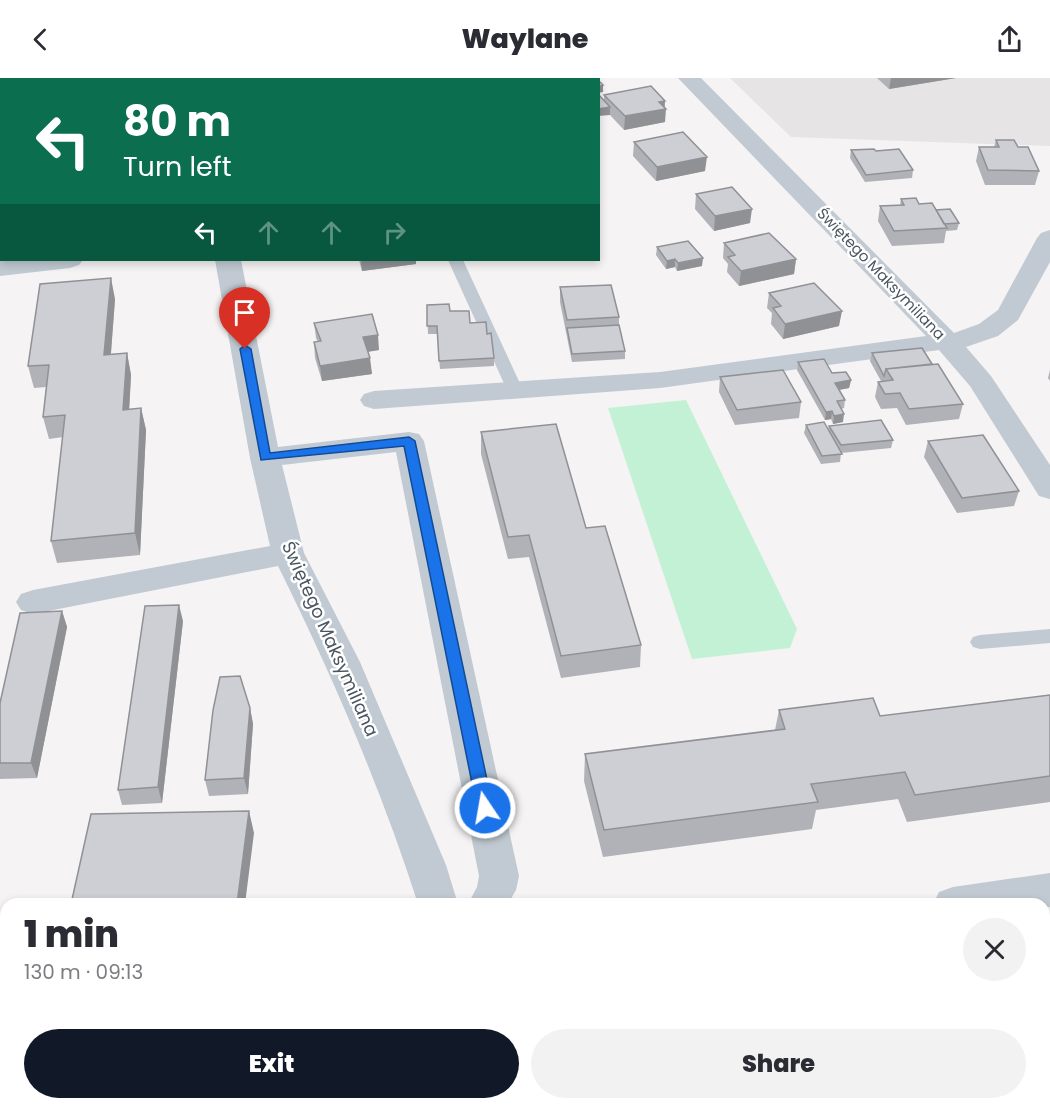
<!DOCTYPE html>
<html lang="en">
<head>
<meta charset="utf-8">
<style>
	:root { --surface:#fff; --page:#f2f2f3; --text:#2b2b33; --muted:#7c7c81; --accent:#111827 }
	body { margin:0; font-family:Poppins,sans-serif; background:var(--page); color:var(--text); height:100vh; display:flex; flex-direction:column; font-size:22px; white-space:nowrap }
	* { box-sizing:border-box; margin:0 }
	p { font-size:20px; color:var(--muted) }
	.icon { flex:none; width:33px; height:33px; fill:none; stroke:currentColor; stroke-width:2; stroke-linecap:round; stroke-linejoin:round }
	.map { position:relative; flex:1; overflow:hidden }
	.details { position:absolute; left:0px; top:820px; width:1050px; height:212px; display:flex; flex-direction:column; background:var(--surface); border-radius:18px 18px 0 0; box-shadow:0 3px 9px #0003 }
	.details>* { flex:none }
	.guide { position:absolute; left:0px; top:0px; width:600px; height:183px; box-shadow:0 3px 9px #0003; background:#0b6e4f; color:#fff; overflow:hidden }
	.pin { position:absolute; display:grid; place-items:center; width:51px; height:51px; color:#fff; margin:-62px -26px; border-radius:50% 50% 50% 0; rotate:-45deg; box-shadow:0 0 6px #0007 }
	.pin .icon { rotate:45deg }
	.me { position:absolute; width:66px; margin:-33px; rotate:348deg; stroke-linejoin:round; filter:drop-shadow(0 0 4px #0008) }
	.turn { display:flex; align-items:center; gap:21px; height:126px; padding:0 24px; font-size:27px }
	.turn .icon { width:78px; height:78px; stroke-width:2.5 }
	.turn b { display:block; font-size:42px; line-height:51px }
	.lanes { display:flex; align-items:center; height:57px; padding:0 24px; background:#0003; justify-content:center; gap:30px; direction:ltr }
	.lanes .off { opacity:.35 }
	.round { display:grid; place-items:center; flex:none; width:63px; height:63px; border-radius:32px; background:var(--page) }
	.headline { display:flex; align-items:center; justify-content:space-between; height:102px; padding:0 24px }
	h1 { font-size:36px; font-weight:800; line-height:45px }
	.button { display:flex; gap:12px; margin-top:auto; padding:12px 24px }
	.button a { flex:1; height:69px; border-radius:36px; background:var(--accent); color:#fff; font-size:24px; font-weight:800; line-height:69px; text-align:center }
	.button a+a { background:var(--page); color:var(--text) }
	header { display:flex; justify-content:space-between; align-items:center; height:78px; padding:0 24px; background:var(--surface); font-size:27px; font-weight:800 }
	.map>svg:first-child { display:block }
</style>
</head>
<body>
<header><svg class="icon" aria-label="back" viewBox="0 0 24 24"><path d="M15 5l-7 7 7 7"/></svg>Waylane<svg class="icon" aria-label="share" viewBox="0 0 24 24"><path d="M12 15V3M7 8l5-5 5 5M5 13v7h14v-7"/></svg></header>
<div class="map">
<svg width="1050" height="1031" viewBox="0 0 1050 1031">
	<rect width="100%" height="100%" fill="#f5f3f3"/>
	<path fill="#e6e4e5" d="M730 0H1050V68L791 59Z"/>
	<path fill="#c3f1d5" d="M686 322 797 551 790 570 692 581 608 330Z"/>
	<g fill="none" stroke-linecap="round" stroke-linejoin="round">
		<path fill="#c1cad2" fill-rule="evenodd" d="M366 0H378V2H366Z
			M448 182H463L523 312 521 316 515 317 507 312Z
			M1050 551V565L980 571 973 569 970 564 973 559 980 557Z"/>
		<path fill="#c1cad2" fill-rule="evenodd" d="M180 0H202V2H180Z
			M678 0H701L954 255 979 246 998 232 1037 160 1041 155 1050 152V184L1018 242 998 258 966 269 991 298 1050 387V421L1039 418 970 308 939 272 660 310 374 331 364 328 360 322 364 316 374 313 660 294 926 258Z
			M0 182H83L79 187 70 190 0 198Z
			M215 182H241L278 369 409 354 419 356 424 363 519 798 516 812 508 826H468L477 809 479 798 396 374 282 387 304 475 360 584 446 787 458 826H418C381 710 332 597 278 488L33 536 21 532 16 524 21 516 33 512 270 468 250 380Z
			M1050 795V829H1044V826H933L939 814 953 809Z
			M434 1026H478V1031H434Z"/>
	</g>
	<path fill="#b0b2b7" d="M877 0H956L889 11Z
		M604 17 665 23V44L624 52 610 37 604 22Z
		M996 62 1018 69 1039 93 1035 107H985L976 83 979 69H994Z
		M634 64 705 93 656 103 633 78Z
		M851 72 876 73 913 92 912 100 865 104 850 80Z
		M696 116 750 145 714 153 695 131Z
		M901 121 919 126 936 132 959 145 957 152 946 153 944 165 892 168 878 143 880 128 900 127Z
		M724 165 796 181 794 196 739 208 727 194 728 186 723 180Z
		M657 169 702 188 677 193 675 189 666 191 656 177Z
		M359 182H416V186L362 193Z
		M560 209 619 239V247L625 273V281L572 284 560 224Z
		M769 215 839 248 783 261 771 246 772 235 767 230Z
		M115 221 111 276 127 275 131 297 129 331 141 330 146 352 140 477 57 485 51 463 63 359 49 361 43 339 46 309 34 310 28 288Z
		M427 227 470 245 487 256 494 280V288L440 291 437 256H428Z
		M314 245 379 272 368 274 372 296 322 303 315 280 314 264H318L316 260Z
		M872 275 932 286 963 326 959 341 906 347 897 330 881 331 875 319 878 304 881 303 870 283Z
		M798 284 832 295 851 302 849 310 839 312 845 322 844 330 841 331 843 344 833 346 831 341 825 342 797 292Z
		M1050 292V303L1048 300Z
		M720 299 801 324 799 340 735 347 719 314Z
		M806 347 828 352 829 348 893 362 891 370 841 375 840 384 821 386 804 355Z
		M481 354 586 450 641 567 640 589 561 600 529 479 508 481 481 376Z
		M928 363 1019 413 1014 428 957 435 924 379Z
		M62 533 67 549 37 700 0 701V625Z
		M183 543 162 725 122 727 118 712Z
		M1050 617V724L907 744 898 721 816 732 812 751 603 779 584 703 585 676 775 652 779 632 880 638Z
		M250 630 253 646 248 716 209 718 205 702Z
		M118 1026H140L139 1031H120Z
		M643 1026H773L775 1031H644Z
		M872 1026H1044L1050 1031H874Z"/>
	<path fill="#909195" d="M506 0H526V2H494Z
		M891 0H956L889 11Z
		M603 7V14L598 15V8Z
		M665 23 664 31H666L665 44 624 52 625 38 659 24Z
		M610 29V37L598 38V31Z
		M707 79 705 93 656 103 657 89Z
		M752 131 750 145 714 153 715 138Z
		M703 180 702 188 677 193 678 185Z
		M675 181V189L666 191 667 183Z
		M796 181 794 196 739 208 741 193Z
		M361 182H416V186L362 193Z
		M111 200 115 221 109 299 104 277Z
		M842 233 839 248 783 261 785 246Z
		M378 257 379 272 365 274 363 259Z
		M127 275 131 297 128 354 123 332Z
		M370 280 372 296 322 303 320 288Z
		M851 302 849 310 833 313 835 305Z
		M141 330 146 352 140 477 135 455Z
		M832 333 831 341 825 342 826 334Z
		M844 336 843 344 833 346 834 338Z
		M179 527 183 543 162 725 158 709Z
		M62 533 67 549 37 700 31 685Z
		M250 630 253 646 248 716 244 700Z
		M249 733 254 755 245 826H237Z
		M133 1026H140L139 1031H135Z"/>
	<path fill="#cdcfd5" stroke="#909195" stroke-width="1.5" d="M271 0H302L288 2H272Z
		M357 0H365V2H345Z
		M598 3H599L603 7 598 8Z
		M651 8 665 23 659 24 666 31 625 38 604 17Z
		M598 16 610 29 598 31Z
		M683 54 707 79 657 89 634 64Z
		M996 62H1014L1018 69H1028L1039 93 988 92 979 69H999Z
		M874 71 876 73 899 71 913 92 866 97 851 72Z
		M732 109 752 131 715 138 696 116Z
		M916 120 919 126 932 125 947 150 894 153 880 128 904 127 901 121Z
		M950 131 959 145 944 146 936 132Z
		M769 155 796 181 741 193 728 179 735 177 724 165Z
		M688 163 703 180 678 185 675 181 667 183 657 169Z
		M111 200 104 277 127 275 123 332 141 330 135 455 51 463 65 337 43 339 49 287 28 288 40 206Z
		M814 205 842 233 785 246 773 230 781 228 769 215Z
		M611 207 619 239 567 242 560 209Z
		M449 226 450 233H469L470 245 486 244 487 256 491 255 494 280 439 283 437 248H427V227Z
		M372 236 378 257 363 259 370 280 320 288 314 264 321 263 314 245Z
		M619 247 625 273 572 276 567 250Z
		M922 270 932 286 886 291 884 298 872 275Z
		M824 281 832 295 846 294 851 302 835 305 845 322 837 323 844 336 834 338 832 333 826 334 798 284Z
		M938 286 963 326 909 331 900 315 885 316 878 304 893 302 886 291Z
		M783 292 801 324 737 332 720 299Z
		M881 342 893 362 841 367 829 348Z
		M824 344 842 376 822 378 806 347Z
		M556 346 586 450 605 448 641 567 561 578 529 457 508 459 481 354Z
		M983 357 1019 413 962 420 928 363Z
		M179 527 158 709 118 712 145 528Z
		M62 533 31 685H0V625L20 535Z
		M240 598 250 630 244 700 205 702 213 632 220 599Z
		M1050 617V698L915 717 905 694 811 706 818 724 604 752 585 676 785 651 779 632 873 620 880 638Z
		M249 733 237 826H71L91 736Z
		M1050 926V1031H888L886 1026H1044V927Z
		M649 1026H773L775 1031H650Z"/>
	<path fill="#1a73e8" stroke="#114b97" stroke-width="1.5" d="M245 267 251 271 270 375 409 359 415 363 493 730 491 735 485 737 480 735 477 730 404 368 261 382 240 271Z"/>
	<g text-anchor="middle" stroke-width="5" stroke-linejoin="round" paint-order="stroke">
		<g font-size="15" fill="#4a5661" stroke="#fff">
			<text transform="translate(881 196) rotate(46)" y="5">Świętego Maksymiliana</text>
		</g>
		<g font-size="18" fill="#4a5661" stroke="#fff">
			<text transform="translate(330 561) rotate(66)" y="6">Świętego Maksymiliana</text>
		</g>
	</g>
</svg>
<div class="pin" style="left:245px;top:271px;background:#d93025"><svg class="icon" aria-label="arrive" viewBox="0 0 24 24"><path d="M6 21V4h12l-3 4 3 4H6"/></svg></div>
<svg class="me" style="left:485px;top:730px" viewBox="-20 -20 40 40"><circle r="17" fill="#1a73e8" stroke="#fff" stroke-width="3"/><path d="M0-11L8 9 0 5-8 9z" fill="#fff"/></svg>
<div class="guide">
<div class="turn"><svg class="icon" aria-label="left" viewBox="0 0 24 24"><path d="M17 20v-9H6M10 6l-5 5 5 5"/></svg><div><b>80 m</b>Turn left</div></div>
<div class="lanes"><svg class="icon" aria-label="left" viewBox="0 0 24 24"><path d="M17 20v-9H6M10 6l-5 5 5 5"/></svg><svg class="icon off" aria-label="ahead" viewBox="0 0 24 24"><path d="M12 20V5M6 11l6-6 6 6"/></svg><svg class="icon off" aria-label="ahead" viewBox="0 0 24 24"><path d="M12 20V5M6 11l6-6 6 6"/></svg><svg class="icon off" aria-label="right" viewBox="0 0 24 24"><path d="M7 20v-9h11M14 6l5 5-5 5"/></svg></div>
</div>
<section class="details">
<div class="headline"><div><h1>1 min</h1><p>130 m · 09:13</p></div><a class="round"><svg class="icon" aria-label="close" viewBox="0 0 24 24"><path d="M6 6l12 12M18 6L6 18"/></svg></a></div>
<div class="button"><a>Exit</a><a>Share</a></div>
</section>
</div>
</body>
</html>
